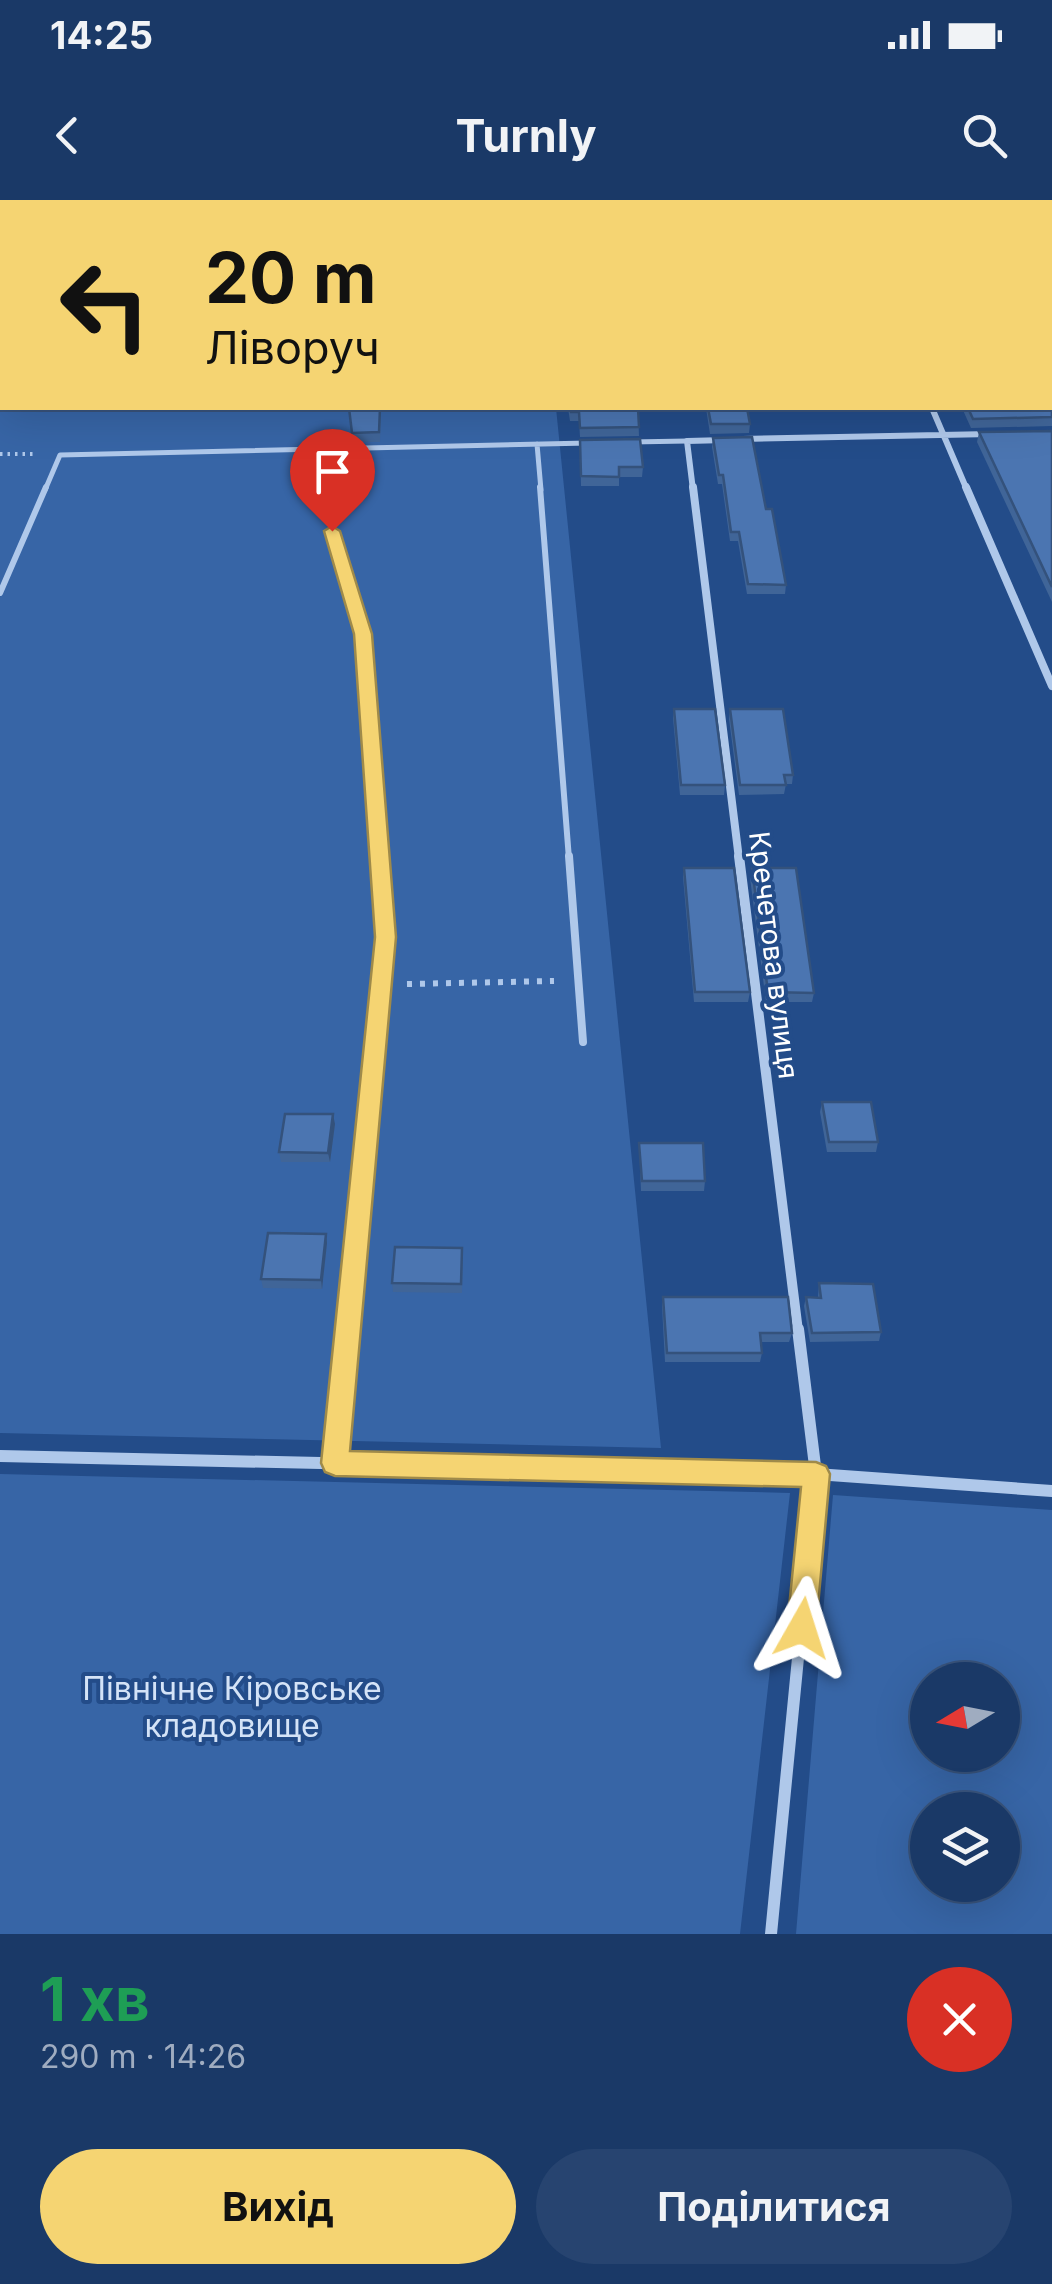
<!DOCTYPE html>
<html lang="uk">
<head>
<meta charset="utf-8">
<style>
	:root { --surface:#1a3967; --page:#274470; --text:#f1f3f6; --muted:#9facc0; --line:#38537b; --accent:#f5d472 }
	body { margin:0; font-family:Inter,sans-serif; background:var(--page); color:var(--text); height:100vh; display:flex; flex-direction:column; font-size:38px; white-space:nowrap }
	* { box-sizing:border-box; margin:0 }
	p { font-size:32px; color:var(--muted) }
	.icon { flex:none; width:55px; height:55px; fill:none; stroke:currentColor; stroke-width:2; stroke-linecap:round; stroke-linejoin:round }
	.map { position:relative; height:1734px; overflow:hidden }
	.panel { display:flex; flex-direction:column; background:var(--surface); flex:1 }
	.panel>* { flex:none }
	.guide { position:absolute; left:0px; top:0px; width:1052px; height:210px; box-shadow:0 10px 40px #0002,0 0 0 2px var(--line); background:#f5d472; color:#111; overflow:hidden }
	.needle { width:65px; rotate:260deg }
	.controls { position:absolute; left:910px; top:1462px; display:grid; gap:20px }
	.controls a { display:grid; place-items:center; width:110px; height:110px; border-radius:50%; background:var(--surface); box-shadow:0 10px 40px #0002,0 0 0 2px var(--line); font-size:50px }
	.pin { position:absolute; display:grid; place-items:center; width:85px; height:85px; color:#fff; margin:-102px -42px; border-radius:50% 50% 50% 0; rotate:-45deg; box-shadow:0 0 10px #0007 }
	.pin .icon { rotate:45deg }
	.me { position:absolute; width:110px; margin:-55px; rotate:6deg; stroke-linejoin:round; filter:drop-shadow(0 0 8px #0008) }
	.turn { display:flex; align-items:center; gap:35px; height:210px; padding:0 40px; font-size:45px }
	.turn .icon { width:130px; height:130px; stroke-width:2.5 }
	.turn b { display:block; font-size:70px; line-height:85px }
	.round { display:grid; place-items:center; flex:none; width:105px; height:105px; border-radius:52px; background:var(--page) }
	.headline { display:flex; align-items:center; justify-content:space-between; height:170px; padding:0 40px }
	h1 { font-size:60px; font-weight:700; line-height:75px; color:#1e9e55 }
	.primary-button { display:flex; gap:20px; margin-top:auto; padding:20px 40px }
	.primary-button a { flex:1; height:115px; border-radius:60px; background:var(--accent); color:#111; font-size:40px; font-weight:700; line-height:115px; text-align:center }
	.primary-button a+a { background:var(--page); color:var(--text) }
	.status { display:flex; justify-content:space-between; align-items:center; height:70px; padding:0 50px; background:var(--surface); direction:ltr }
	.status svg { height:28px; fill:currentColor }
	header { display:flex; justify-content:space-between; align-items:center; height:130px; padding:0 40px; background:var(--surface); font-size:45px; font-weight:700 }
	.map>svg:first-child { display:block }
</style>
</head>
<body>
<div class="status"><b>14:25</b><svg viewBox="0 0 49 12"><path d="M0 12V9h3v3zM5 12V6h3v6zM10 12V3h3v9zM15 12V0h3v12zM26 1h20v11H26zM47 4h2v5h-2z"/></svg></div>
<header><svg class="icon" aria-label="back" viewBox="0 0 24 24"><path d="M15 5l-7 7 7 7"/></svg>Turnly<svg class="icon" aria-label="search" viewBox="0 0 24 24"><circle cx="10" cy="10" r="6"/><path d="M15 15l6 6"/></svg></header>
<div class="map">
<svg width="1052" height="1734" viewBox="0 0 1052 1734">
	<rect width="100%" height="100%" fill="#234c89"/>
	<path fill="#3765a6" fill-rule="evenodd" d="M0 0H512L2 2V208H556L661 1248 0 1233Z
		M0 1274 790 1293 740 1734H0Z
		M833 1295 1052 1310V1734H796ZM1002 1480V1555H928V1480ZM1002 1610V1685H928V1610Z"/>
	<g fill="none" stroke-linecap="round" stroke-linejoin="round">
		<path stroke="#afc8ea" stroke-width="4" stroke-dasharray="2.5 5" stroke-linecap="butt" d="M0 254H34"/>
		<path stroke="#afc8ea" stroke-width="6" stroke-dasharray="5 8" stroke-linecap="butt" d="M407 784 554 781"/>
		<path stroke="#afc8ea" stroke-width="5" d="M631 242 687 241
			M537 244 541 290
			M329 249 330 290
			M45 290 60 255 588 243"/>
		<path stroke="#afc8ea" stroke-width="6" d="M330 287 332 331 363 434 379 659
			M540 287 569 659
			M0 393 46 287"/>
		<path stroke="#afc8ea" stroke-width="8" d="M569 656 583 842
			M348 1131 385 737 379 656"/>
		<path stroke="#afc8ea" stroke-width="10" d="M335 1263 348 1129"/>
		<path stroke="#afc8ea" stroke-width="6" d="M932 208 967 290
			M743 239 991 234
			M693 290 687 241 726 240"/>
		<path stroke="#afc8ea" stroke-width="8" d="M693 287 739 659
			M966 287 1052 486"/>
		<path stroke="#afc8ea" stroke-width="10" d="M739 656 798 1131"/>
		<path stroke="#afc8ea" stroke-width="12" d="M0 1256 816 1274 1052 1291
			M771 1734 816 1274 798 1129"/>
	</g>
	<path fill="#406598" d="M1052 174V226L971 228 962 208H1050Z
		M349 208H381L380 242H353Z
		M568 208H638L639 236 580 237 579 221H570Z
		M706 208H747L750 224 749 233 710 234Z
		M1052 231V402L977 242 979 232Z
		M713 238 766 309 786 385 785 394H747L738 341H730L722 284H718L712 247Z
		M580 240 643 267 642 277H619V286H581Z
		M674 509 725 585 724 595H680L673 518Z
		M730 509 793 575 792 584H786L784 594 739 595 729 519Z
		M684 668 750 792 748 802H694L683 677Z
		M752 668 814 793 812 802H766L750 678Z
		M822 902 878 942 876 952H827L820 912Z
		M335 924 330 962H281L279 952Z
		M639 943 705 981 704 991H641Z
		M327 1043 322 1089 263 1088 261 1079Z
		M463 1057 462 1093 393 1092 392 1083Z
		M819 1083 881 1132 879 1141 810 1142 804 1106 806 1097H818Z
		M663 1097 792 1133 789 1142H761L762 1153 760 1162H665L662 1106Z"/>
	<path fill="#34527c" d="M333 914 335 924 330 962 328 953Z
		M326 1034 327 1043 322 1089 321 1080Z"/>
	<path fill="#4b75b1" stroke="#34527c" stroke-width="2.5" d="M328 0H389V2H329Z
		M529 0H562L563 2H530Z
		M748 0H786L787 2H748Z
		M872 0H924L925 2H873Z
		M1050 174H1052V217L973 219 968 208H1050Z
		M349 208H380L379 232 352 233Z
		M570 208H638L639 227 580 228 579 212H571Z
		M708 208H747L750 224H711Z
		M1052 231V387L979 232Z
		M752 237 766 309H772L786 385 748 384 739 332H731L723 275H719L713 238Z
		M640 239 643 267H619V277L581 276 580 240Z
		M674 509H715L725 585H681Z
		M730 509H783L793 575H784L786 585H740Z
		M684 668H734L750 792H695Z
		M752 668H796L814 793 768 792Z
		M822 902H871L878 942H829Z
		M285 914H333L328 953 279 952Z
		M639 943H703L705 981H642Z
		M268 1033 326 1034 321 1080 261 1079Z
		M395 1047 462 1048 461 1084 392 1083Z
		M819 1083 873 1084 881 1132 812 1133 806 1097 821 1098Z
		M663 1097H788L792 1133H760L762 1153H667Z"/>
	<path fill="#f5d472" stroke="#9f8a4a" stroke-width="2.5" d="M332 326 340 331 372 434 396 737 350 1251 816 1262 826 1266 830 1274 816 1428 812 1438 802 1442 791 1438 787 1428 801 1287 335 1276 325 1272 321 1263 375 737 354 434 324 331Z"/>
	<g text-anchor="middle" stroke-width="8" stroke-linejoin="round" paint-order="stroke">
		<g font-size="28" fill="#fff" stroke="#234c89">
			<text transform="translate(774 755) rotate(83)" y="10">Кречетова вулиця</text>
		</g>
		<g font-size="32" fill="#d4e3f7" stroke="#234c89">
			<text x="232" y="1500">Північне Кіровське<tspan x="232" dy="37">кладовище</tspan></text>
		</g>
	</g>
</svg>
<div class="controls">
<a><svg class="needle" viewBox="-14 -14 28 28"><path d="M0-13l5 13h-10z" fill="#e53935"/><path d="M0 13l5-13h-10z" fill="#9facc0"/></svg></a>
<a><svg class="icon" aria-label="layers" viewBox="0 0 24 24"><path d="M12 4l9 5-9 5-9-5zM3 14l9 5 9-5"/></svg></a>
</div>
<div class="pin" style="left:332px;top:331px;background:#d93025"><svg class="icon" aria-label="arrive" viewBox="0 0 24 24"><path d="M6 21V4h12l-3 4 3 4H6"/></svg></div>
<svg class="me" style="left:802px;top:1428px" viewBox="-20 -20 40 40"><path d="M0-17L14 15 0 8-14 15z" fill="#f5d472" stroke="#fff" stroke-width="4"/></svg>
<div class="guide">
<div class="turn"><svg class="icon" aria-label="left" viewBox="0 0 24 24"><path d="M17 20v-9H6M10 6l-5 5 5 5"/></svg><div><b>20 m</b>Ліворуч</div></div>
</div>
</div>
<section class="panel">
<div class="headline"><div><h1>1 хв</h1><p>290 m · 14:26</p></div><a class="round" style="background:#d93025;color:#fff"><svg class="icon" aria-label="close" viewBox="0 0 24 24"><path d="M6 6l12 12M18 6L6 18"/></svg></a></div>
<div class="primary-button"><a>Вихід</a><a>Поділитися</a></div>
</section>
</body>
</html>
